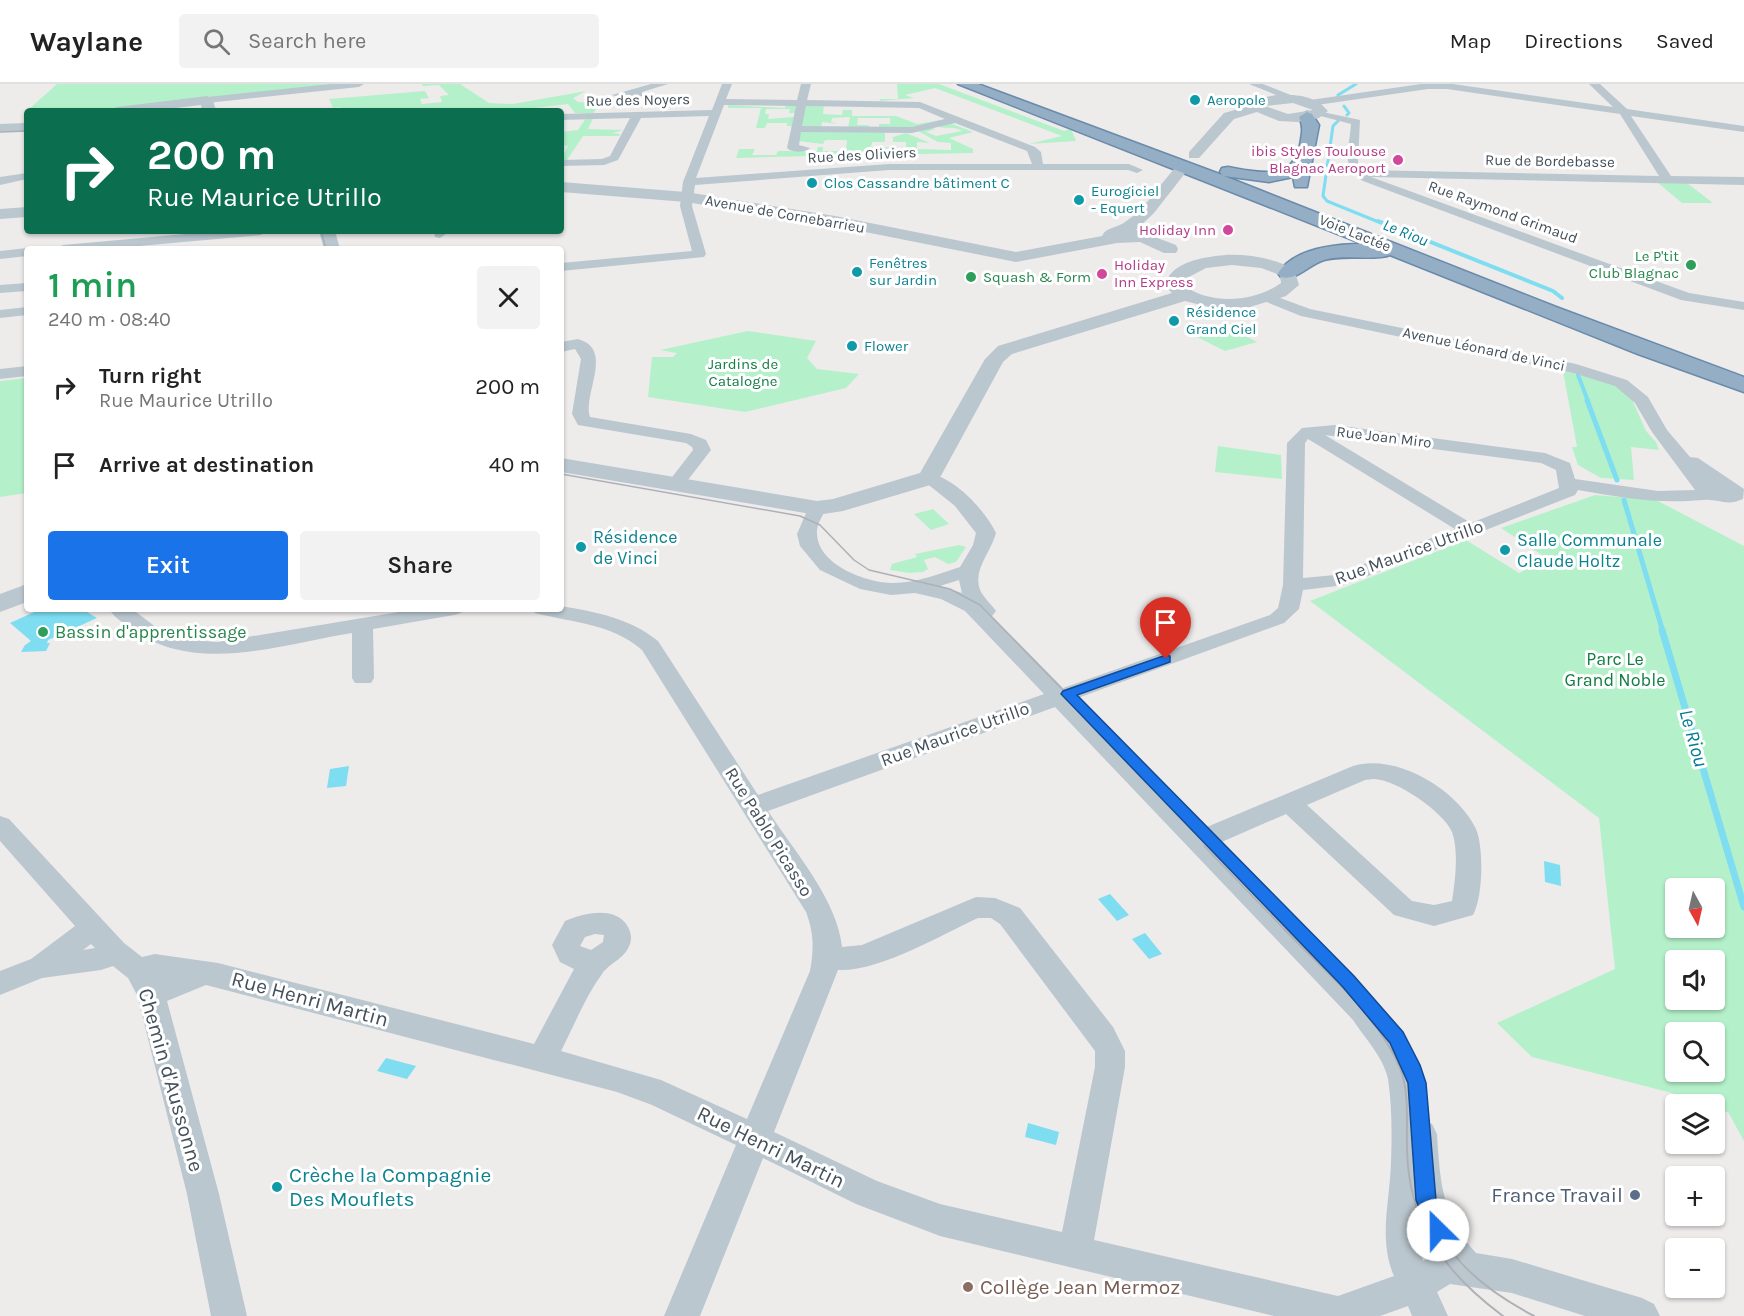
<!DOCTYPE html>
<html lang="en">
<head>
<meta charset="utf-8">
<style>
	:root { --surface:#fff; --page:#f2f2f2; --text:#222; --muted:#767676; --line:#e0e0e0; --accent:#1a73e8 }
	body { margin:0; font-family:Karla,sans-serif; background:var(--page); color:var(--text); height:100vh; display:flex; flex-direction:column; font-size:22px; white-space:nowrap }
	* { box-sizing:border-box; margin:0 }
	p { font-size:20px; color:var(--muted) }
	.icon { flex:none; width:33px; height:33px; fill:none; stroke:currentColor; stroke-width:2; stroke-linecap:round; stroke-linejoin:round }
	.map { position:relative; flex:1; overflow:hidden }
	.drawer { position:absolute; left:24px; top:162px; width:540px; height:366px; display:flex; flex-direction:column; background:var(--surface); border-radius:6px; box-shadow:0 2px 4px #0004 }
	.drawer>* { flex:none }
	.top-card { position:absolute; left:24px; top:24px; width:540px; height:126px; border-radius:6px; box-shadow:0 2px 4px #0004; background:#0b6e4f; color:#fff; overflow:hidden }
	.needle { width:39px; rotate:172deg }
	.buttons { position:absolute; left:1665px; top:794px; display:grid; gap:12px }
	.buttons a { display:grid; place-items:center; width:60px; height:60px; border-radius:6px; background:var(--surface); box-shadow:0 2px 4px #0004; font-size:30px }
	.pin { position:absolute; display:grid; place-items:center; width:51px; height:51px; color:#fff; margin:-62px -26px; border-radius:50% 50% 50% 0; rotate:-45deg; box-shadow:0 0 6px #0007 }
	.pin .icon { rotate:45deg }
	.me { position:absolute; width:66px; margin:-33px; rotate:337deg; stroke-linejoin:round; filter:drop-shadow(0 0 4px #0008) }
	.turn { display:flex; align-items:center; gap:21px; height:126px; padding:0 24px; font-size:27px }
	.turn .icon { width:78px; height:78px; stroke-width:2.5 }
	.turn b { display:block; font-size:42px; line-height:51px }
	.round { display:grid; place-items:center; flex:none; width:63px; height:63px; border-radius:6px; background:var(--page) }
	.overview { display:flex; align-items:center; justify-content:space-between; height:102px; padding:0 24px }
	h1 { font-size:36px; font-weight:600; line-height:45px; color:#1e9e55 }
	.primary-button { display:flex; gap:12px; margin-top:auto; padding:12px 24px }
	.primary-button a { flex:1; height:69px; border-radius:6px; background:var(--accent); color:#fff; font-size:24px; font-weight:600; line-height:69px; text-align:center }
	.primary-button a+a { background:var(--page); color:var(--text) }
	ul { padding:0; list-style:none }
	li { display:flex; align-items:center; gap:18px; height:78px; padding:0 24px }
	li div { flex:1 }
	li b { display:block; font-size:22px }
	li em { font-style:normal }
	header { display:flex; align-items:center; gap:36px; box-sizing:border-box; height:84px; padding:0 30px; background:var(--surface); border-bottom:2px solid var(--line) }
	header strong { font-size:28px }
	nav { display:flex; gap:33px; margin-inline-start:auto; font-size:21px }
	.search { width:420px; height:54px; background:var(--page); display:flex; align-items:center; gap:15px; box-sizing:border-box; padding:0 21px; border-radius:6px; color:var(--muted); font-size:22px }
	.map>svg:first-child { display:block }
</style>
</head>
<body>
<header>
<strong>Waylane</strong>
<div class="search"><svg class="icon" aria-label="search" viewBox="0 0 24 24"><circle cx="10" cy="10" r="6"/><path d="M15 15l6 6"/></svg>Search here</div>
<nav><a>Map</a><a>Directions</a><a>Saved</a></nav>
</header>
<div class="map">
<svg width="1744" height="1232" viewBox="0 0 1744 1232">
	<rect width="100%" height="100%" fill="#eeebeb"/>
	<path fill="#b4f1ca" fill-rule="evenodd" d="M57 0H339L129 22 103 27H27Z
		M422 0H460L489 19 513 20 586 7 573 14 578 18 599 19 593 30 575 29 568 20 509 27H342L340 23 333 24 329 15 425 7 429 14 420 15 422 20 442 18 440 12 449 11 439 1 423 2Z
		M897 0H939L1064 47 1071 45 1076 57 1029 60 1062 52 935 4 905 11 914 14 880 17V15H898Z
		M785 20 796 21 795 29H789L790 25H766L765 30H769L768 35 794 33 792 42H787V39H767L765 44H756L761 24H728V21L785 24Z
		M824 20 823 30 842 31 843 26H852V32H896L917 40 947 35 910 44H879V40H890V34H858L857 41H869L868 44H848L850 33 832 34 831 38 839 40 822 38 821 44 801 43 805 21Z
		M586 34H593L588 45 623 46 613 49 620 50 619 52H583L567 76H561L568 62 561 61V48L578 46Z
		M950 39 973 48 949 54 973 65V69L811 72 808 67H817L818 63H823V67H846L847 56H825L823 60 799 57 801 47 885 48V58H872L871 63 906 64V58H893V53L906 49 930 59 917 58V65L951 66V59L938 58 918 47 930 43 935 45 926 48 936 52 962 47C953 41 945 46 937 42Z
		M739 65H755L752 71H776L778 67H805L808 72 736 74Z
		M1657 98 1687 99 1713 119H1682Z
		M1228 243 1255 257 1257 258 1225 267 1197 253Z
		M748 247 816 257 807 274 817 285 859 290 846 304 745 328 648 313 652 273H673L677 269 660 266Z
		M1563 287 1611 298 1630 311 1646 347 1656 358 1659 366 1631 363 1634 396 1601 394 1578 381 1572 363H1577Z
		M27 294V409L0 413V297Z
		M1218 362 1281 371 1282 395 1215 388Z
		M1595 411 1656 416 1744 462V1057L1728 1028 1715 1027 1714 1020H1704L1703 1017 1532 973 1497 939 1615 885 1599 734 1310 517 1466 456 1519 489 1548 475 1501 444ZM1676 804H1714V843H1676ZM1676 876H1714V915H1676ZM1676 948H1714V987H1676Z
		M933 425 949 440 931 446 914 430Z
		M959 461 966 463 956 478 948 480 935 473 924 476 928 485 923 488 909 489 890 486 892 480 917 473 915 470Z"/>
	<path fill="#7eddf1" d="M41 525H82L97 534 48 556 47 559H50L46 567 21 568 25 561 31 557 10 539Z
		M349 682 346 702 327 704 330 685Z
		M1544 777 1560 781 1561 802 1545 798Z
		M1110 810 1129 831 1117 837 1098 815Z
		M1145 849 1162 870 1149 875 1132 855Z
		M386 974 416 982 407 995 377 987Z
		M1028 1039 1059 1048 1056 1061 1025 1053Z"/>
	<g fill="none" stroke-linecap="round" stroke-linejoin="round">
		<path stroke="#7eddf1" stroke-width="3" d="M1338 11 1356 0
			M1344 22 1349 29 1347 31
			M1339 36 1333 42 1323 112 1327 117 1381 139"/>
		<path stroke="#7eddf1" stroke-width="4" d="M1378 137 1553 207 1562 214
			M1578 291 1588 317"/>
		<path stroke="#7eddf1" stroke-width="5" d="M1587 316 1617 396
			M1624 416 1663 548"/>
		<path stroke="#7eddf1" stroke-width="7" d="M1662 546 1744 823"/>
		<g stroke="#6a8baa" stroke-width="3">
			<path id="trunk" d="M958 0H978L1222 91 1220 88 1222 84 1228 83C1256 88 1293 98 1300 61 1302 50 1304 43 1299 33L1307 28 1312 30 1319 41 1307 103H1295L1293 93 1269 98 1224 92 1556 223 1744 293V308L1638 270 1390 171C1375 177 1344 170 1324 176 1308 181 1297 197 1281 193L1278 189C1295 164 1335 160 1363 160Z"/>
		</g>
		<path fill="#bbc7cf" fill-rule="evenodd" d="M331 0H364L359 3 207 19 202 16 207 13Z
			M651 0H668L642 8V12L628 16 612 11Z
			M722 0H732L726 15 797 16 801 0H811L807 16 920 18 1035 63 1041 68 1043 80H1129L1143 86 1137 89 1128 86H889L695 101 692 122 706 170 704 173 561 187V179L692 167 680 122 683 98 709 32 641 34 618 76 604 81 561 82V76L602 75 610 72 630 34 561 36V30L712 26ZM724 21 796 22 787 64C792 69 805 69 810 64L799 61 801 48 912 49 955 39 1027 67 1032 80H889L696 94ZM806 22 919 24 945 35 912 43 802 42Z
			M1249 0H1263L1303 16 1294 18Z
			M1421 0H1453L1613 23 1589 0H1600L1627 25 1744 42V48L1631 32 1671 92 1744 93V101L1371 93 1689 209 1744 218V226L1681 216 1363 97C1339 83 1350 63 1351 40L1313 30 1318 27 1360 36 1358 78 1362 86 1659 92 1620 30 1447 5H1428L1310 22 1305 19 1310 16Z
			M27 89V95L0 101V93Z
			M219 147H267L261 151 106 165H56L63 161Z
			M434 147H446V150L440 154 435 153Z
			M27 164 31 165H27V172L0 175V167Z
			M27 199V207L0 209V201Z
			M1269 210 1310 225 1576 280 1627 296 1648 313 1667 346 1690 373 1698 374 1744 405 1743 415C1726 423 1718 414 1703 416 1655 420 1625 414 1578 406L1575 411 1345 501 1303 506 1299 525 1284 539 1075 615 1202 745 1353 682C1396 669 1457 705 1476 745 1484 764 1483 813 1473 831L1434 842 1394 831 1286 730 1217 760 1373 918 1404 962 1418 994 1421 1036 1432 1040 1437 1050C1440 1099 1442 1131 1476 1169L1512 1175 1642 1214 1654 1220 1660 1232H1585L1512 1209 1450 1200 1437 1208 1448 1232H1412L1408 1222 1380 1232H1274L940 1152 856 1120 763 1074 700 1232H664L736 1061 652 1021 617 1008 206 901 167 917 219 1110 247 1232H211L187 1110 137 911 128 894 113 882 101 886 42 894 0 911V887L31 875 75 842 0 757V732L9 735 124 859 142 873 155 870 218 879 534 960 574 885 560 878 552 861 565 837C584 829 616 821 628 843 631 849 632 854 630 860 624 876 610 878 602 890 585 913 574 942 561 967L661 996 747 1035 810 887C814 865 814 849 806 828L642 566C611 539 573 539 535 529L532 525H561V522C596 528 630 534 658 557L758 711 1044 610 965 527 941 515 915 509 891 511 860 505 820 486 800 462 797 450 810 420 817 418 826 424C823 432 816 441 817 450 818 481 867 499 893 499 916 499 938 490 960 483L973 461 976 449 955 422 920 394 929 389C956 395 984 425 996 449 991 469 971 487 981 508 985 515 992 521 996 527L992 532 1063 604 1270 531 1278 524 1283 501 1287 359 1302 344 1335 341 1545 369 1570 379 1575 395 1658 407 1695 406 1652 348 1635 319 1615 302 1573 289 1301 232 1264 217V211ZM1325 351 1541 379 1556 386 1559 404 1471 439ZM1308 355 1455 445 1335 491 1303 494 1305 359ZM959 496 962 509 940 502ZM1055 623 1353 936C1364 953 1384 974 1388 995 1392 1021 1392 1052 1391 1078 1390 1117 1378 1156 1394 1192L1338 1212 1094 1156 1125 983V967L1113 943 1020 824 995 814 976 813 862 861 842 863C837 815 794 767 768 727ZM1373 695C1394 694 1444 728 1452 748 1459 767 1455 798 1452 817L1434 821 1412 817 1307 721 1365 696ZM978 834H991L1000 840 1095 967V983L1062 1148 940 1120 877 1097 774 1048 838 886C879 888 941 851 978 834ZM595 850 604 851 603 858 591 866 580 862 585 853ZM91 860 95 864 83 866ZM1420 1142 1434 1170 1423 1177 1419 1159Z
			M27 223V231L0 234V226Z
			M578 255C615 265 582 311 590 333L691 350 706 356 711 366 681 405H669L666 401 693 366 692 363 686 359 578 341 572 330 581 275 575 265 561 268V258Z
			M27 282V292L0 295V285Z
			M109 525H132L161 547 180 555 217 558 417 525H464L461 529 454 531 373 545 374 594 371 599H355L352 594V549C279 561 192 592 129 543 122 538 114 533 109 525Z"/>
		<path fill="#bbc7cf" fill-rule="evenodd" d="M1276 11C1294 10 1315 11 1328 27L1319 34 1298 38 1279 37 1257 28 1234 35 1199 74H1189V68L1224 29 1249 22 1256 15ZM1293 19 1313 26 1288 30 1265 22Z
			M207 12 213 16 216 27H202L201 21 149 27H110L117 23Z
			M27 39V47L0 48V40Z
			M1179 84 1186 88 1154 129 1136 146 1176 161 1178 165 1176 169H1164L1140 158 1117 159 1016 178 835 142 686 118 561 108V98L686 108 835 132 1016 168 1102 152C1106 143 1117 144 1125 138 1145 125 1158 103 1174 85Z
			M27 123V133L0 135V125Z
			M319 147H335L340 165H324Z
			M1225 171C1248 170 1273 174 1294 185L1299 201 1286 212 1250 223 1217 225 1185 217 1012 270 1003 278 937 399 843 427 817 431 561 388V374L817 417 833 415 920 389 985 275 998 262 1172 209 1168 205 1169 192C1181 176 1206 173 1225 171ZM1232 181 1261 184 1280 191 1281 199C1255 218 1213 221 1186 203L1187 194 1206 184Z
			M27 500V518L0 528V510Z"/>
		<use href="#trunk" fill="#94aec6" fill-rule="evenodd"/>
		<path stroke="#adb1b6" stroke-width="1.5" d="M0 48 27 47
			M321 147 326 165
			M561 390 800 432 820 441 854 476 869 486 950 505 980 521 1297 846
			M1204 762 1285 846"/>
		<path stroke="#adb1b6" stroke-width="2" d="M1284 845C1324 887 1377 929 1400 984 1410 1010 1406 1039 1407 1066 1409 1141 1445 1189 1503 1232
			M1295 845C1334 885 1389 928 1410 980 1423 1010 1421 1042 1422 1074 1424 1154 1466 1196 1534 1232"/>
	</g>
	<path fill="#1a73e8" stroke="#114b97" stroke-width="1.5" d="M1166 571 1170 572V578L1077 611 1354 892 1403 948 1420 981 1426 999 1436 1116 1449 1146 1446 1153 1438 1156 1431 1153 1416 1116 1408 999 1390 959 1342 902 1061 610 1063 607Z"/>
	<g fill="#0f9aa8" stroke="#fff" stroke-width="2">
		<circle cx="1195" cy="16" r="6"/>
		<circle cx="812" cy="99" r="6"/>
		<circle cx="1079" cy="116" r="6"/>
		<circle cx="857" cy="188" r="6"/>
		<circle cx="1174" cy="237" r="6"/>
		<circle cx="852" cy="262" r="6"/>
		<circle cx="581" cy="463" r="6"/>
		<circle cx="1505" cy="466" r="6"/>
		<circle cx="277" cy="1103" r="6"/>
	</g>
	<g fill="#d1479c" stroke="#fff" stroke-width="2">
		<circle cx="1398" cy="76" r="6"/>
		<circle cx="1228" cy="146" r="6"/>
		<circle cx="1102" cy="190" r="6"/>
	</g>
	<g fill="#2e9e5b" stroke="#fff" stroke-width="2">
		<circle cx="1691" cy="181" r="6"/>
		<circle cx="971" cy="193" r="6"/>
		<circle cx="43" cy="548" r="6"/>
	</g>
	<circle fill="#5c6f8a" stroke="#fff" stroke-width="2" cx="1635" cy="1111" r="6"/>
	<circle fill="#8d6e63" stroke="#fff" stroke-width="2" cx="968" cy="1203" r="6"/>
	<g text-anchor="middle" stroke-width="6" stroke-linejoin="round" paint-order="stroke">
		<g font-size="15" fill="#43505a" stroke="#fff">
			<text transform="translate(638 16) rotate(-1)" y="5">Rue des Noyers</text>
			<text transform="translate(862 71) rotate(-3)" y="5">Rue des Oliviers</text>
			<text transform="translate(1550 77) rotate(1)" y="5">Rue de Bordebasse</text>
			<text transform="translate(1503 128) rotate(20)" y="5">Rue Raymond Grimaud</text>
			<text transform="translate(785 130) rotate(10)" y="5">Avenue de Cornebarrieu</text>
			<text transform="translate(1355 149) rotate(22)" y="5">Voie Lactée</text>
			<text transform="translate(1484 265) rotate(12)" y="5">Avenue Léonard de Vinci</text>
			<text transform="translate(1384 353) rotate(7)" y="5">Rue Joan Miro</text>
		</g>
		<g font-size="15" fill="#0d838f" stroke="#fff" text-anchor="start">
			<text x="1207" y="21">Aeropole</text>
			<text x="824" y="104">Clos Cassandre bâtiment C</text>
			<text x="1091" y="112">Eurogiciel<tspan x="1091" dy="17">- Equert</tspan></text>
			<text x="869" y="184">Fenêtres<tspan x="869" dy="17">sur Jardin</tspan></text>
			<text x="1186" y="233">Résidence<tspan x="1186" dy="17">Grand Ciel</tspan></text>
			<text x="864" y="267">Flower</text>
		</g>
		<g font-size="15" fill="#b23c85" stroke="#fff" text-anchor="end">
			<text x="1386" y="72">ibis Styles Toulouse<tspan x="1386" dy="17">Blagnac Aeroport</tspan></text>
			<text x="1216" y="151">Holiday Inn</text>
			<text x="1114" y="186" text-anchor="start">Holiday<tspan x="1114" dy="17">Inn Express</tspan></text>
		</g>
		<g font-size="15" fill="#27864d" stroke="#fff" text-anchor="end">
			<text x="1679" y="177">Le P'tit<tspan x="1679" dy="17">Club Blagnac</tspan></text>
			<text x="983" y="198" text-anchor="start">Squash &amp; Form</text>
		</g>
		<g font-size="15" fill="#107e43" stroke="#fff">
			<text x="743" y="285">Jardins de<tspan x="743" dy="17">Catalogne</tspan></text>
		</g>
		<g font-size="16" font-style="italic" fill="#057c95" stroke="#fff">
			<text transform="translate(1406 148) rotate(22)" y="6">Le Riou</text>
		</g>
		<g font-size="18" fill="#0d838f" stroke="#fff" text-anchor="start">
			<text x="593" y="459">Résidence<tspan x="593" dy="21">de Vinci</tspan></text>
			<text x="1517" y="462">Salle Communale<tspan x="1517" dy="21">Claude Holtz</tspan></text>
		</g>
		<g font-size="18" fill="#43505a" stroke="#fff">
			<text transform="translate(1409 468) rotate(-20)" y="6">Rue Maurice Utrillo</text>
			<text transform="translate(955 650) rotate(-20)" y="6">Rue Maurice Utrillo</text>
			<text transform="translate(769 748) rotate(58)" y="6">Rue Pablo Picasso</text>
		</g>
		<g font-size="18" fill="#27864d" stroke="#fff" text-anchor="start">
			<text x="55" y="554">Bassin d'apprentissage</text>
		</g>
		<g font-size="18" fill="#107e43" stroke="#fff">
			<text x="1615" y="581">Parc Le<tspan x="1615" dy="21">Grand Noble</tspan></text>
		</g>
		<g font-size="20" font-style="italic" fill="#057c95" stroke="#fff">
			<text transform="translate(1694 654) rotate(74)" y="7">Le Riou</text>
		</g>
		<g font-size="21" fill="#43505a" stroke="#fff">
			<text transform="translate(310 915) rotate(15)" y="7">Rue Henri Martin</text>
			<text transform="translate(171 996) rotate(74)" y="7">Chemin d'Aussonne</text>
			<text transform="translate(771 1063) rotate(26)" y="7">Rue Henri Martin</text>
		</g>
		<g font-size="21" fill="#0d838f" stroke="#fff" text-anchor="start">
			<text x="289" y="1098">Crèche la Compagnie<tspan x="289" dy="24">Des Mouflets</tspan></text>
		</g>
		<g font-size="21" fill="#4e5e75" stroke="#fff" text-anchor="end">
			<text x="1623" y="1118">France Travail</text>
		</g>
		<g font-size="21" fill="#785e54" stroke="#fff" text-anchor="start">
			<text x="980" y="1210">Collège Jean Mermoz</text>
		</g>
	</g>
</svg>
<div class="buttons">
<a><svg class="needle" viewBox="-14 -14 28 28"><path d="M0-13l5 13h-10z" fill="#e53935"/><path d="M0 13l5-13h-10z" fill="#767676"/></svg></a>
<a><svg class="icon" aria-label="sound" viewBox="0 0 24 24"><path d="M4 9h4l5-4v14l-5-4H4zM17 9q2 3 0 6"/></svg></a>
<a><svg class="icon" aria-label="search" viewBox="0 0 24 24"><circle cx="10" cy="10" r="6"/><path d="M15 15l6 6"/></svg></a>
<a><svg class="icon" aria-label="layers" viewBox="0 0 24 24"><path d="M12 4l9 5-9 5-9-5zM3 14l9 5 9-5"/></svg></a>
<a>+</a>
<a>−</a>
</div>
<div class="pin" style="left:1166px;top:575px;background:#d93025"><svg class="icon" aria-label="arrive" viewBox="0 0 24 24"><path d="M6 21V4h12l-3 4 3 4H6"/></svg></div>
<svg class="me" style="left:1438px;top:1146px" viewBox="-20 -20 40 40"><circle r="19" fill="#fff"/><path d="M0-13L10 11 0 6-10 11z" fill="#1a73e8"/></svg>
<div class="top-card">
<div class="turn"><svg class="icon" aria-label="right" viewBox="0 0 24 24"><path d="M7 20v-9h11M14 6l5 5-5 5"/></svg><div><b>200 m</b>Rue Maurice Utrillo</div></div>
</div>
<section class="drawer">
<div class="overview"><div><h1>1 min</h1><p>240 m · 08:40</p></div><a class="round"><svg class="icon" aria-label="close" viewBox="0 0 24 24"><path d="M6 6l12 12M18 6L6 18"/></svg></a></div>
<ul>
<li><svg class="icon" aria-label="right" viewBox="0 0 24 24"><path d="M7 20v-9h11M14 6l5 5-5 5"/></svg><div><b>Turn right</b><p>Rue Maurice Utrillo</p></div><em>200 m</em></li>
<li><svg class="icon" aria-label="arrive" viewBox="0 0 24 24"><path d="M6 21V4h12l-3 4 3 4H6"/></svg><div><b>Arrive at destination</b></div><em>40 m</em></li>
</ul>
<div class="primary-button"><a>Exit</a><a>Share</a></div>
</section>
</div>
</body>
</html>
